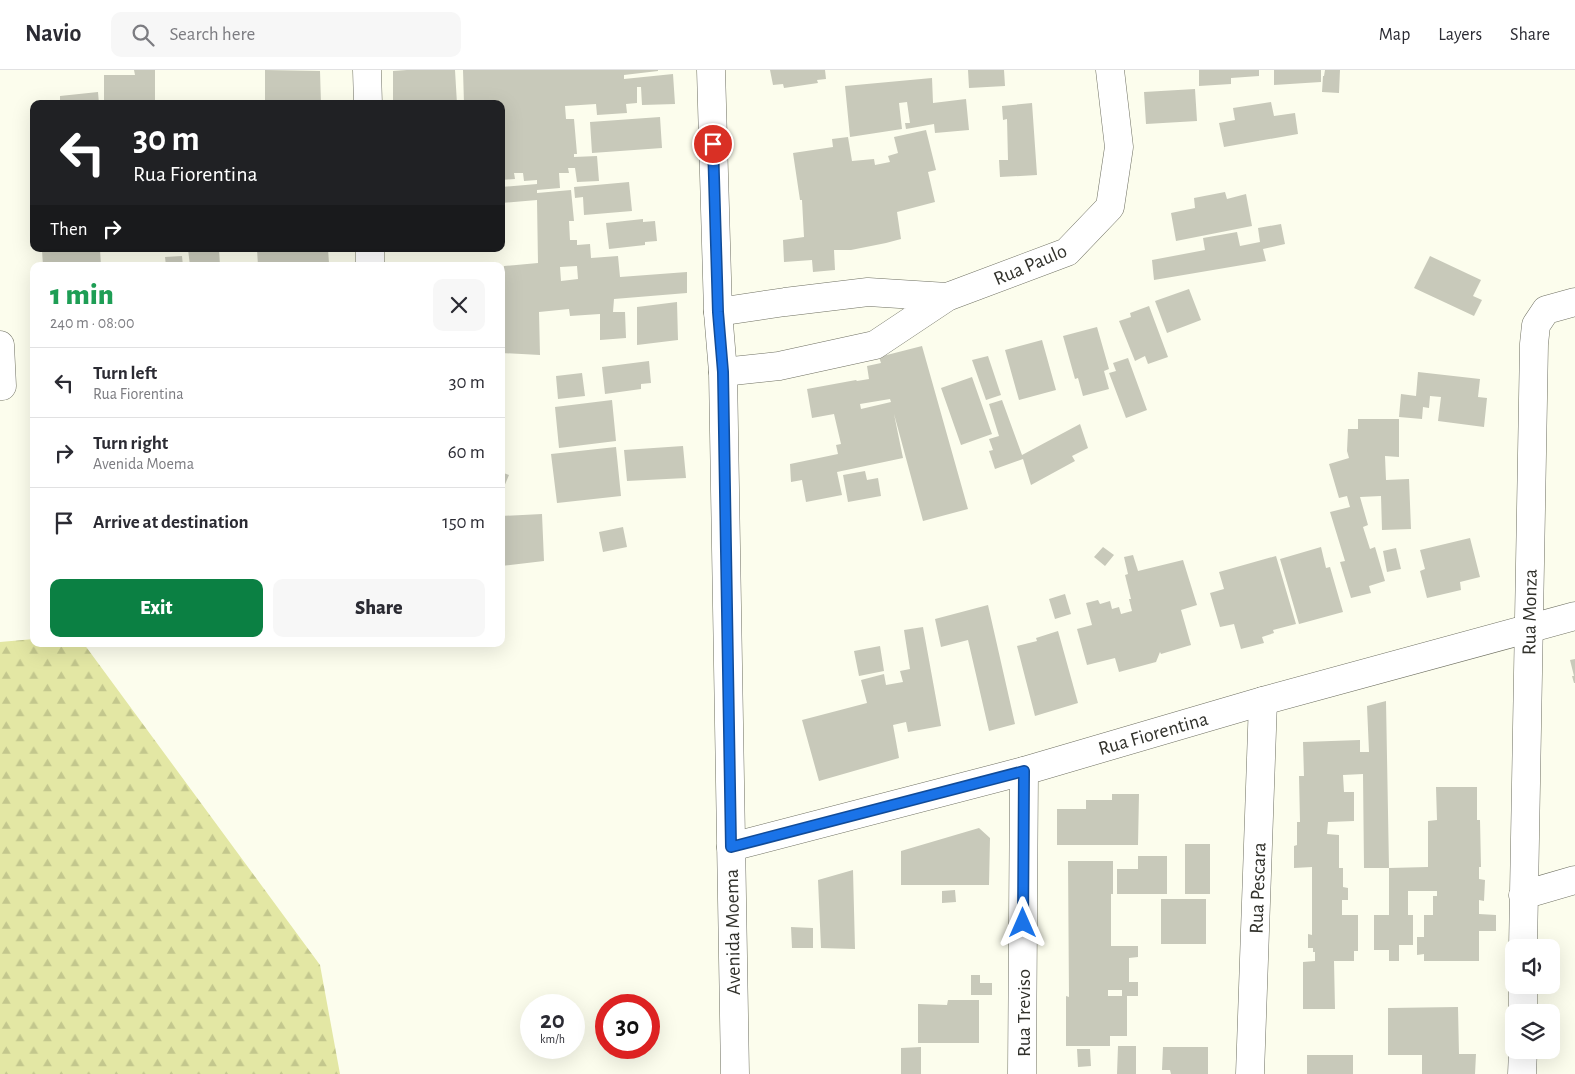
<!DOCTYPE html>
<html lang="en">
<head>
<meta charset="utf-8">
<style>
	:root { --surface:#fff; --page:#f7f7f7; --text:#2b2b33; --muted:#7c7c81; --line:#e1e1e2; --accent:#0b8043 }
	body { margin:0; font-family:"Alegreya Sans",sans-serif; background:var(--page); color:var(--text); height:100vh; display:flex; flex-direction:column; font-size:19px; white-space:nowrap }
	* { box-sizing:border-box; margin:0 }
	p { font-size:16px; color:var(--muted) }
	.icon { flex:none; width:28px; height:28px; fill:none; stroke:currentColor; stroke-width:2; stroke-linecap:round; stroke-linejoin:round }
	.map { position:relative; flex:1; overflow:hidden }
	.panel { position:absolute; left:30px; top:192px; width:475px; height:385px; display:flex; flex-direction:column; background:var(--surface); border-radius:10px; box-shadow:0 5px 20px #0002 }
	.panel>* { flex:none }
	.guide { position:absolute; left:30px; top:30px; width:475px; height:152px; border-radius:10px; box-shadow:0 5px 20px #0002; background:#202124; color:#fff; overflow:hidden }
	.buttons { position:absolute; left:1505px; top:869px; display:grid; gap:10px }
	.buttons a { display:grid; place-items:center; width:55px; height:55px; border-radius:10px; background:var(--surface); box-shadow:0 5px 20px #0002; font-size:25px }
	.speed { position:absolute; left:520px; top:924px; display:flex; gap:10px; font-size:25px; font-weight:700; text-align:center }
	.speed>* { display:grid; place-content:center; width:65px; height:65px; border-radius:50%; background:var(--surface); box-shadow:0 5px 20px #0002; line-height:1 }
	.speed small { font-size:12px; font-weight:400 }
	.speed .limit { border:8px solid #d22; background:#fff; color:#111 }
	.pin { position:absolute; display:grid; place-items:center; width:42px; height:42px; color:#fff; margin:-21px; border:2px solid #fff; border-radius:50%; box-shadow:0 1px 5px #0007 }
	.me { position:absolute; width:55px; margin:-28px; rotate:0deg; stroke-linejoin:round; filter:drop-shadow(0 0 4px #0008) }
	.turn { display:flex; align-items:center; gap:18px; height:105px; padding:0 20px; font-size:22px }
	.turn .icon { width:65px; height:65px; stroke-width:2.5 }
	.turn b { display:block; font-size:35px; line-height:42px }
	.then { display:flex; align-items:center; height:48px; padding:0 20px; background:#0003; gap:10px; font-size:19px }
	.round { display:grid; place-items:center; flex:none; width:52px; height:52px; border-radius:10px; background:var(--page) }
	.head { display:flex; align-items:center; justify-content:space-between; height:85px; padding:0 20px }
	h1 { font-size:30px; font-weight:800; line-height:38px; color:#1e9e55 }
	.cta { display:flex; gap:10px; margin-top:auto; padding:10px 20px }
	.cta a { flex:1; height:58px; border-radius:10px; background:var(--accent); color:#fff; font-size:20px; font-weight:800; line-height:58px; text-align:center }
	.cta a+a { background:var(--page); color:var(--text) }
	ul { padding:0; list-style:none }
	li { display:flex; align-items:center; gap:15px; height:70px; padding:0 20px; border-top:1px solid var(--line) }
	li div { flex:1 }
	li b { display:block; font-size:19px }
	li em { font-style:normal }
	header { display:flex; align-items:center; gap:30px; box-sizing:border-box; height:70px; padding:0 25px; background:var(--surface); border-bottom:1px solid var(--line) }
	header strong { font-size:24px }
	nav { display:flex; gap:28px; margin-inline-start:auto; font-size:18px }
	.search { width:350px; height:45px; background:var(--page); display:flex; align-items:center; gap:12px; box-sizing:border-box; padding:0 18px; border-radius:10px; color:var(--muted); font-size:19px }
	.map>svg:first-child { display:block }
</style>
</head>
<body>
<header>
<strong>Navio</strong>
<div class="search"><svg class="icon" aria-label="search" viewBox="0 0 24 24"><circle cx="10" cy="10" r="6"/><path d="M15 15l6 6"/></svg>Search here</div>
<nav><a>Map</a><a>Layers</a><a>Share</a></nav>
</header>
<div class="map">
<svg width="1575" height="1004" viewBox="0 0 1575 1004">
	<defs>
		<pattern id="forest-firs" width="22" height="20" patternUnits="userSpaceOnUse" patternTransform="scale(1.25)"><rect width="22" height="20" fill="#e3e7a4"/><path d="M5 1l3.5 6h-7zM16 11l3.5 6h-7z" fill="#c3c78d"/></pattern>
	</defs>
	<rect width="100%" height="100%" fill="#fcfded"/>
	<path fill="url(#forest-firs)" d="M34 569V574H84L320 895 340 1004H0V572Z"/>
	<path fill="#c8c9ba" fill-rule="evenodd" d="M134 0H155V34L104 33V5H135Z
		M265 0 320 1 321 34H265Z
		M407 0H455L457 34H393V1Z
		M463 0H658V1L624 5V9L673 4 675 34 642 35 641 17H637V33L626 34 627 43 597 45 596 34 565 36 566 49H574L577 84H574V87L597 86 599 111 577 112 575 98H568L569 103H559L560 118 537 120V123L571 120 574 151H569L570 170H577V175L590 174 591 188 618 186 620 207 687 202V223L614 229 613 242H625L626 268 600 270V244L570 246 569 239 539 242 540 285 501 283V236H504V196L538 193 537 130 501 133V117L537 114V110L524 111 523 103H514L515 109 501 110V34H464ZM577 196 578 209 561 211 560 197Z
		M770 0H825L826 9 817 10 818 13 784 18 783 14 773 15Z
		M968 0H1004L1005 16 969 18Z
		M1199 0H1259V6L1231 8V14L1199 16Z
		M1274 0H1321V12L1274 15Z
		M1325 0H1340L1339 23 1322 22 1323 6H1324Z
		M932 8 933 33 966 29 969 60 935 63 934 54 906 59 905 53H910L907 32 899 33 902 59 850 67 845 16Z
		M1195 19 1197 51 1146 54 1144 22Z
		M98 22 99 34H60V26Z
		M1271 32 1274 46 1295 43 1298 64 1224 77 1219 53 1235 50 1233 38Z
		M1032 33 1037 105 1000 107 999 90H1008L1007 49 1003 50 1002 36Z
		M660 47 662 78 592 83 590 52Z
		M926 60 936 100 928 102 935 132 897 142 901 169 886 173 851 180H834L835 200 813 202 812 190 784 192 783 170 804 167 802 130H800L793 83 833 77 832 69 848 67 852 91 874 89 875 95 890 92 888 86 898 83 894 67Z
		M629 112 632 141 584 145 583 127 575 128 574 117Z
		M1225 122 1227 129 1246 124 1252 156 1176 171 1171 143 1195 138 1194 128Z
		M643 149V152L655 151 657 171 645 172V175L609 179 606 153Z
		M1281 154 1285 174 1263 179 1266 191 1154 210 1152 190 1205 180 1203 168 1237 162 1240 176 1260 172 1258 158Z
		M57 179H100L101 196H43L42 180Z
		M188 179H219L220 196H190Z
		M257 179H328L329 193 258 196Z
		M182 186 183 196H166L165 187Z
		M1430 186 1481 210 1473 226 1482 230 1474 246 1414 218Z
		M1189 219 1201 250 1167 263 1155 231Z
		M677 232 678 270 637 275V237Z
		M1149 236 1168 287 1148 294 1145 286 1135 291 1119 251 1131 247 1130 243Z
		M1097 257 1109 299 1104 301 1109 319 1083 326 1078 308 1075 309 1063 266Z
		M1042 270 1056 320 1019 330 1005 280Z
		M922 276 968 439 923 451 894 344 903 388 837 402 842 425 806 432 802 410 791 412 790 394 838 384 836 375 841 374 834 344 812 348 807 319 856 310 857 311 869 309 867 296 881 293 879 287ZM890 329 891 332 861 339 860 334Z
		M988 286 1001 325 986 330 972 290Z
		M1128 288 1147 340 1126 348 1109 303 1116 301 1113 293Z
		M649 291 651 313 641 314V319L605 324 602 297Z
		M1418 302 1480 309 1478 327 1487 328 1484 357 1438 351 1441 327 1430 326 1429 338 1423 337 1422 349 1399 347 1401 324 1416 326Z
		M582 303 585 326 558 329 556 306Z
		M972 307 992 364 961 375 941 318Z
		M612 330 616 371 559 378 555 337Z
		M1002 330 1022 385 1080 354 1088 378 1072 386 1075 391 1031 415 1023 389 995 399 989 381 993 380 989 369 999 366 989 334Z
		M1358 349H1399V387L1385 386 1386 410 1409 409 1411 459 1382 460 1381 426 1360 427 1368 455 1363 457 1370 479 1375 477 1385 511 1369 516 1371 523 1351 528 1340 492 1345 491 1330 442 1350 437 1347 426 1339 428 1329 394 1349 388 1347 381 1348 359H1358Z
		M683 376 686 408 627 411 624 380Z
		M616 377 621 426 557 433 551 384Z
		M865 401 867 410 878 408 881 426 848 432 843 405Z
		M501 402 509 405 501 424Z
		M542 444 544 491 501 496V446Z
		M623 457 627 477 603 482 599 462Z
		M1470 468 1480 507 1460 512 1461 520 1427 528 1420 501 1425 499 1420 480Z
		M1103 477 1114 485 1105 496 1094 487Z
		M1321 477 1326 498 1330 497 1343 542 1299 554 1280 489Z
		M1396 478 1401 499 1387 502 1383 481Z
		M1133 485 1138 501 1183 490 1197 535 1181 540 1191 575 1161 584 1160 582 1156 592 1119 602 1115 588 1087 595 1077 559 1092 555 1086 533 1098 530 1100 534 1110 531 1112 539 1119 537 1121 544 1132 541 1129 529H1131L1125 505 1128 504 1124 487Z
		M1276 486 1296 554 1273 560 1274 563 1262 567 1264 573 1241 579 1234 554 1220 557 1210 523 1224 519 1219 502Z
		M1065 524 1071 544 1055 549 1049 529Z
		M988 535 1015 654 989 661 968 570 941 577 935 549Z
		M923 557 941 656 908 662 906 652 893 655 899 688 819 711 802 650 867 633 861 610 884 604 886 615 903 612 900 601 910 599 904 560Z
		M1058 561 1078 633 1035 646 1017 576 1037 571 1036 568Z
		M880 576 884 601 859 606 854 581Z
		M1575 589V613H1574L1572 606H1574L1570 590Z
		M1386 631 1389 798 1428 797V751L1437 750 1436 717H1477V750H1480L1481 797H1479V809L1485 810 1484 831 1479 830V844L1496 845V861H1479V891H1424V884L1417 885V867H1424V845H1433V826H1437V821H1408V845H1413V875H1399V891H1389V880H1374V845H1389V798H1364L1363 704 1343 705 1344 722H1354V751L1328 752 1327 764 1339 765V798H1343V817L1348 818V830H1342V845H1358V881H1354V891H1334L1335 939H1303V892L1315 891V882H1313V878H1308V864L1312 865V797L1294 798V776L1297 775V752H1300L1299 706H1304L1303 672 1360 670V682H1369L1367 636Z
		M1112 724H1139L1138 775H1057V739H1086V730H1112Z
		M979 758 990 768 989 815H901V781Z
		M1185 774H1210V824H1185Z
		M1138 786H1167V824H1117V799H1138Z
		M1068 791H1113V824H1111V876H1138V887L1129 888V912H1138V926H1127V966H1110V976H1066V926L1069 927ZM1108 920H1122V926H1108Z
		M853 800 855 879 821 878 818 810Z
		M955 820 956 832 942 833V821Z
		M1161 829H1206V874H1161Z
		M791 857 813 858V878H792Z
		M971 905H980V913H992V925H971Z
		M948 930H979V973H918V934L947 935Z
		M1458 937 1459 984H1476L1475 1004H1422V985H1388V938Z
		M1118 976H1136V1004H1117Z
		M921 977V1004H901V978Z
		M1163 977H1208V1004H1171L1170 1000H1162Z
		M1077 979H1090L1091 996 1078 997Z
		M1307 985H1353V1004H1307Z"/>
	<g fill="none" stroke-linecap="round" stroke-linejoin="round">
		<g stroke="#6f7062" stroke-width="29">
			<path id="minor" d="M367 0 368 34
				M370 179V196
				M718 242 785 232 868 222 947 227 1067 182 1110 137 1119 77 1110 0
				M0 275 2 316
				M723 302 779 296 875 275 947 227
				M1523 825 1575 810
				M1523 878 1534 274 1536 255 1546 240 1575 232
				M1523 942V915
				M1022 1004 1024 701
				M1250 1004 1263 631
				M1522 1004 1523 980"/>
		</g>
		<g stroke="#6f7062" stroke-width="29">
			<path id="tertiary" d="M731 777 1024 701 1263 631 1575 546"/>
		</g>
		<g stroke="#6f7062" stroke-width="29">
			<path id="secondary" d="M711 0 718 242 723 302 735 1004"/>
		</g>
		<use href="#minor" stroke="#fff" stroke-width="28"/>
		<use href="#tertiary" stroke="#fff" stroke-width="28"/>
		<use href="#secondary" stroke="#fff" stroke-width="28"/>
	</g>
	<g fill="none" stroke-linecap="round" stroke-linejoin="round">
		<g stroke="#114b97" stroke-width="12">
			<path id="route" d="M713 74 718 242 723 302 731 777 1024 701 1023 853"/>
		</g>
		<use href="#route" stroke="#1a73e8" stroke-width="9"/>
	</g>
	<g text-anchor="middle" stroke-width="5" stroke-linejoin="round" paint-order="stroke">
		<g font-size="20" fill="#31312b" stroke="#fff">
			<text transform="translate(1030 194) rotate(-23)" y="7">Rua Paulo</text>
			<text transform="translate(1529 542) rotate(-89)" y="7">Rua Monza</text>
			<text transform="translate(1153 663) rotate(-16)" y="7">Rua Fiorentina</text>
			<text transform="translate(1257 818) rotate(-88)" y="7">Rua Pescara</text>
			<text transform="translate(732 862) rotate(-91)" y="7">Avenida Moema</text>
			<text transform="translate(1023 943) rotate(-90)" y="7">Rua Treviso</text>
		</g>
	</g>
</svg>
<div class="buttons">
<a><svg class="icon" aria-label="sound" viewBox="0 0 24 24"><path d="M4 9h4l5-4v14l-5-4H4zM17 9q2 3 0 6"/></svg></a>
<a><svg class="icon" aria-label="layers" viewBox="0 0 24 24"><path d="M12 4l9 5-9 5-9-5zM3 14l9 5 9-5"/></svg></a>
</div>
<div class="speed"><div>20<small>km/h</small></div><div class="limit">30</div></div>
<div class="pin" style="left:713px;top:74px;background:#d93025"><svg class="icon" aria-label="arrive" viewBox="0 0 24 24"><path d="M6 21V4h12l-3 4 3 4H6"/></svg></div>
<svg class="me" style="left:1023px;top:853px" viewBox="-20 -20 40 40"><path d="M0-17L14 15 0 8-14 15z" fill="#1a73e8" stroke="#fff" stroke-width="4"/></svg>
<div class="guide">
<div class="turn"><svg class="icon" aria-label="left" viewBox="0 0 24 24"><path d="M17 20v-9H6M10 6l-5 5 5 5"/></svg><div><b>30 m</b>Rua Fiorentina</div></div>
<div class="then">Then<svg class="icon" aria-label="right" viewBox="0 0 24 24"><path d="M7 20v-9h11M14 6l5 5-5 5"/></svg></div>
</div>
<section class="panel">
<div class="head"><div><h1>1 min</h1><p>240 m · 08:00</p></div><a class="round"><svg class="icon" aria-label="close" viewBox="0 0 24 24"><path d="M6 6l12 12M18 6L6 18"/></svg></a></div>
<ul>
<li><svg class="icon" aria-label="left" viewBox="0 0 24 24"><path d="M17 20v-9H6M10 6l-5 5 5 5"/></svg><div><b>Turn left</b><p>Rua Fiorentina</p></div><em>30 m</em></li>
<li><svg class="icon" aria-label="right" viewBox="0 0 24 24"><path d="M7 20v-9h11M14 6l5 5-5 5"/></svg><div><b>Turn right</b><p>Avenida Moema</p></div><em>60 m</em></li>
<li><svg class="icon" aria-label="arrive" viewBox="0 0 24 24"><path d="M6 21V4h12l-3 4 3 4H6"/></svg><div><b>Arrive at destination</b></div><em>150 m</em></li>
</ul>
<div class="cta"><a>Exit</a><a>Share</a></div>
</section>
</div>
</body>
</html>
